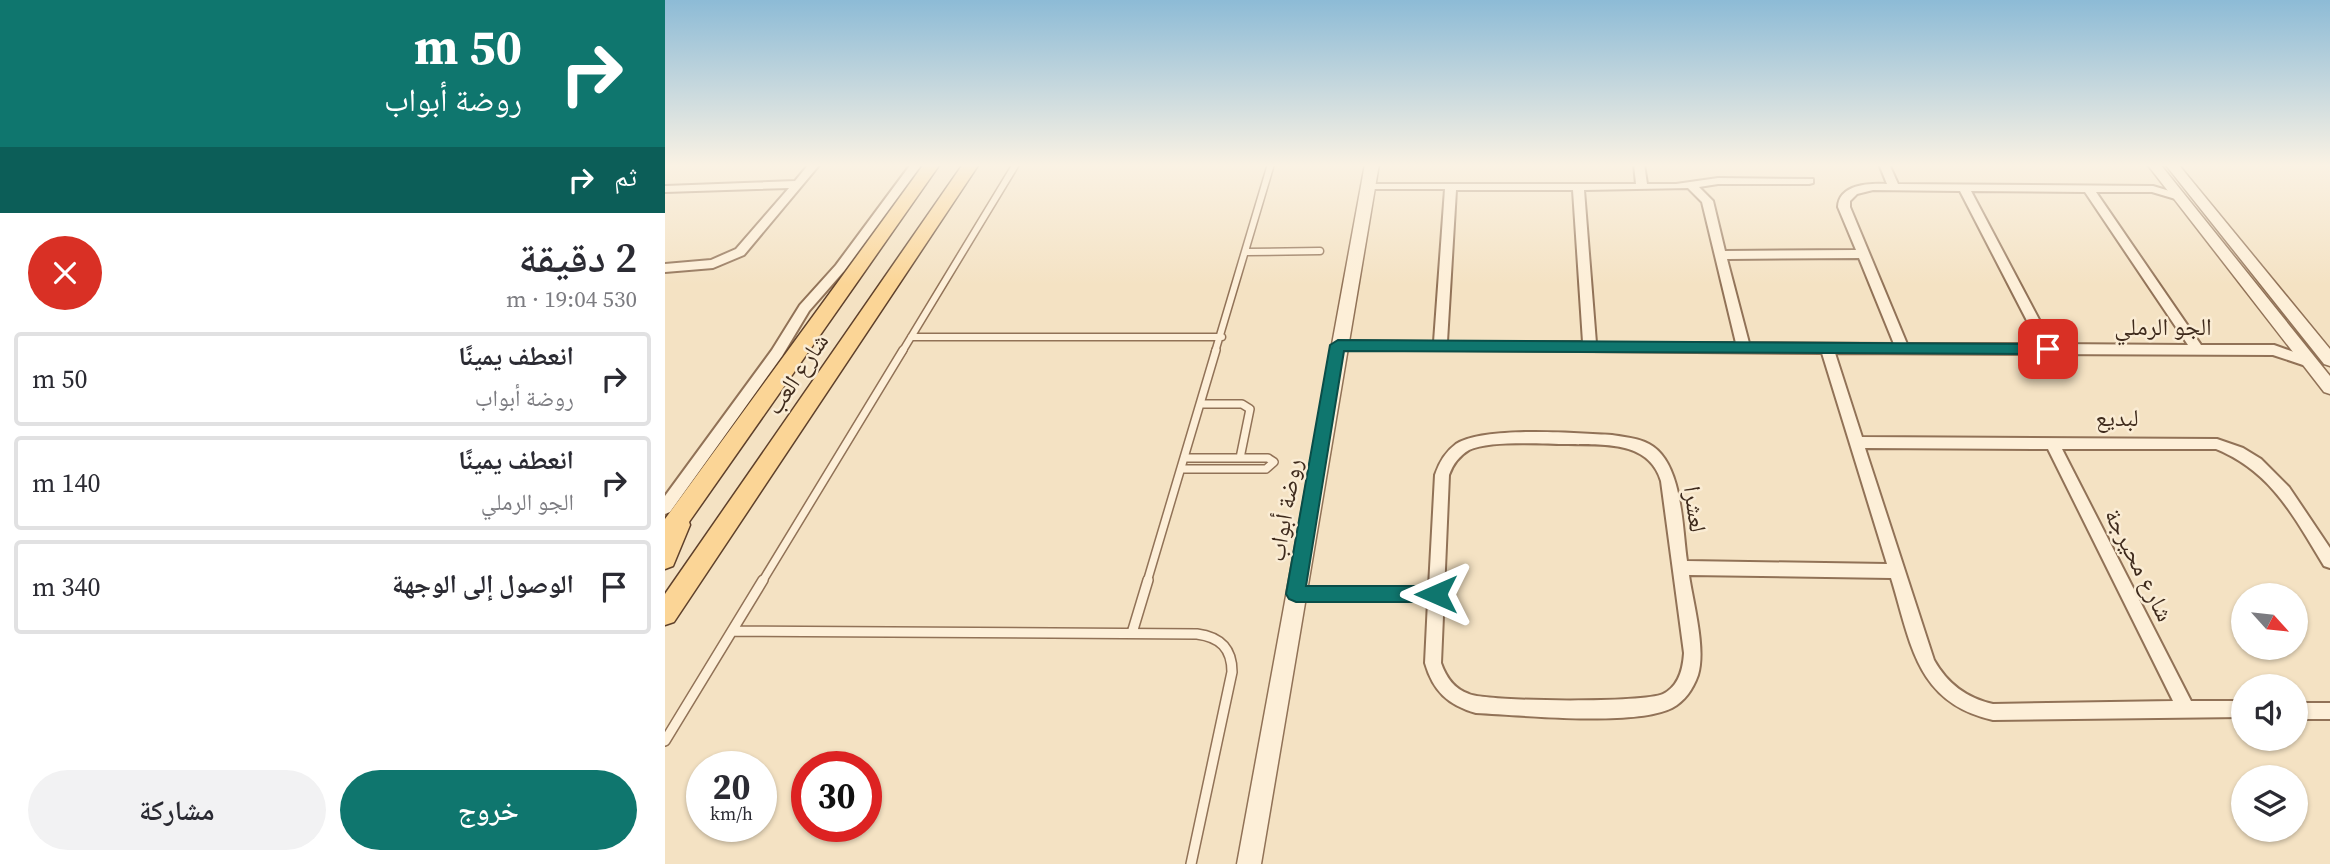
<!DOCTYPE html>
<html lang="ar">
<head>
<meta charset="utf-8">
<style>
	:root { --surface:#fff; --page:#f2f2f3; --text:#2b2b33; --muted:#7c7c81; --line:#e1e1e2; --accent:#0f766e }
	body { margin:0; font-family:"Source Serif 4","Noto Naskh Arabic",serif; background:var(--page); color:var(--text); direction:rtl; height:100vh; display:flex; flex-direction:column; font-size:26px; white-space:nowrap }
	* { box-sizing:border-box; margin:0 }
	p { font-size:23px; color:var(--muted) }
	.icon { flex:none; width:38px; height:38px; fill:none; stroke:currentColor; stroke-width:2; stroke-linecap:round; stroke-linejoin:round }
	.map { position:relative; flex:1; overflow:hidden; direction:ltr }
	.sheet { display:flex; flex-direction:column; background:var(--surface); width:665px }
	.sheet>* { flex:none }
	.hud { background:#0f766e; color:#fff; overflow:hidden }
	.needle { width:46px; rotate:117deg }
	.fabs { position:absolute; left:1566px; top:583px; display:grid; gap:14px }
	.fabs a { display:grid; place-items:center; width:77px; height:77px; border-radius:50%; background:var(--surface); box-shadow:0 2px 5px #0004; font-size:35px }
	.speed { position:absolute; left:21px; top:751px; display:flex; gap:14px; font-size:35px; font-weight:700; text-align:center }
	.speed>* { display:grid; place-content:center; width:91px; height:91px; border-radius:50%; background:var(--surface); box-shadow:0 2px 5px #0004; line-height:1 }
	.speed small { font-size:18px; font-weight:400 }
	.speed .limit { border:10px solid #d22; background:#fff; color:#111 }
	.pin { position:absolute; display:grid; place-items:center; width:60px; height:60px; color:#fff; margin:-30px; border-radius:14px; box-shadow:0 4px 10px #0006 }
	.me { position:absolute; width:77px; margin:-38px; rotate:270deg; stroke-linejoin:round; filter:drop-shadow(0 0 5px #0008) }
	.turn { display:flex; align-items:center; gap:24px; height:147px; padding:0 28px; font-size:32px }
	.turn .icon { width:91px; height:91px; stroke-width:2.5 }
	.turn b { display:block; font-size:49px; line-height:60px }
	.then { display:flex; align-items:center; height:66px; padding:0 28px; background:#0003; gap:14px; font-size:26px }
	.round { display:grid; place-items:center; flex:none; width:74px; height:74px; border-radius:37px; background:var(--page) }
	.head { display:flex; align-items:center; justify-content:space-between; height:119px; padding:0 28px }
	h1 { font-size:42px; font-weight:600; line-height:52px }
	.action { display:flex; gap:14px; margin-top:auto; padding:14px 28px }
	.action a { flex:1; height:80px; border-radius:42px; background:var(--accent); color:#fff; font-size:28px; font-weight:600; line-height:80px; text-align:center }
	.action a+a { background:var(--page); color:var(--text) }
	ul { padding:0; list-style:none }
	li { display:flex; align-items:center; gap:21px; height:94px; margin:0 14px 10px; padding:0 14px; border:4px solid var(--line); border-radius:7px }
	li div { flex:1 }
	li b { display:block; font-size:26px }
	li em { font-style:normal }
	main { display:flex; flex:1; min-height:0 }
	.map>svg:first-child { display:block }
</style>
</head>
<body>
<main>
<div class="map">
<svg width="1665" height="864" viewBox="0 0 1665 864">
	<rect width="100%" height="100%" fill="#f4e2c3"/>
	<g fill="none" stroke-linecap="round" stroke-linejoin="round">
		<g stroke="#917257" stroke-width="9">
			<path id="service-far2" d="M581 252 655 251
				M246 337H557
				M237 352 351 164
				M550 352 606 164"/>
		</g>
		<g stroke="#917257" stroke-width="10">
			<path id="service-far1" d="M537 404H577L585 409 575 458
				M517 469H601L609 462 603 458H520
				M97 582 238 350
				M482 582 551 350"/>
		</g>
		<g stroke="#917257" stroke-width="12">
			<path id="service" d="M67 631 532 634C555 637 567 648 567 672L526 864
				M467 633 483 580
				M0 741 98 580"/>
		</g>
		<g stroke="#917257" stroke-width="4">
			<path id="minor" d="M144 164H155L79 255 48 268 0 272V264L46 260 71 249 124 188 0 192V186L130 181Z
				M246 164H257L179 271 144 311 117 356 5 512 0 514V496L107 350 135 305 171 265Z
				M969 164H979L982 184H1011L1053 178 1148 179V183L1144 184H1053L1034 187 1048 201 1060 251 1191 250 1173 207C1174 184 1205 183 1222 184L1214 164H1224L1233 184 1488 186 1518 195 1519 197 1514 200 1487 192H1431L1536 345H1609L1649 359 1651 362 1649 365 1644 367 1608 355 1170 353 1197 437 1552 439 1578 448 1596 459 1624 487 1665 548V568L1659 566C1629 517 1607 472 1551 449H1397L1526 701H1578V717L1328 720C1251 703 1246 643 1226 578L1024 575C1028 603 1041 648 1033 675 1028 689 1020 701 1007 708 969 727 857 715 811 713 783 705 768 691 760 663L763 601H631L625 599 623 594 625 589 631 587H764L770 475C774 463 780 452 791 444 820 426 911 433 947 435 959 437 973 438 984 444 1018 462 1017 528 1022 561L1222 564 1157 353 668 349 667 346 673 341 769 342 780 189H704L700 188V184H971ZM1023 188 1037 202 1071 343H931L919 190ZM791 190H908L918 342H782ZM1208 190 1295 191 1374 344H1242L1185 207V201L1192 194ZM1306 191 1420 192 1523 345 1387 344ZM1194 258 1229 344 1084 343 1062 259ZM903 444C937 445 984 440 996 481L1019 653C1018 669 1014 686 998 694 979 703 824 702 804 694 789 689 781 677 776 663L784 475C788 464 794 456 804 450 824 440 879 444 903 444ZM1200 448 1383 449 1508 701 1328 704C1301 698 1282 683 1269 660Z
				M1631 703H1665V719H1631Z"/>
		</g>
		<g stroke="#917257" stroke-width="3">
			<path id="tertiary" d="M700 164H714L596 864H572Z
				M1482 164H1495L1665 376V394L1659 392Z
				M1500 164H1513L1665 349V366L1659 364Z"/>
		</g>
		<g stroke="#5e402b" stroke-width="3">
			<path id="primary" d="M259 164H275L24 522 25 525 8 566 0 569V519Z
				M298 164H314L9 622 0 625V594Z"/>
		</g>
		<use href="#service-far2" stroke="#fdefd8" stroke-width="6"/>
		<use href="#service-far1" stroke="#fdefd8" stroke-width="7"/>
		<use href="#service" stroke="#fdefd8" stroke-width="9"/>
		<use href="#minor" fill="#fdefd8" fill-rule="evenodd"/>
		<use href="#tertiary" fill="#fdefd8" fill-rule="evenodd"/>
		<use href="#primary" fill="#fbd596" fill-rule="evenodd"/>
	</g>
	<linearGradient id="sky" x2="0" y2="1"><stop stop-color="#8dbbd6"/><stop offset="0.58" stop-color="#faf2e4"/><stop offset="1" stop-color="#faf2e4" stop-opacity="0"/></linearGradient>
	<rect width="1665" height="285" fill="url(#sky)"/>
	<path fill="#0f766e" stroke="#0a4d48" stroke-width="2" d="M673 340 1383 344 1391 349 1383 354 679 351 641 586H771L777 588 780 594 777 600 771 602H631L624 599 621 594 665 345Z"/>
	<g text-anchor="middle" stroke-width="5" stroke-linejoin="round" paint-order="stroke">
		<g font-size="24" fill="#3f2b1d" stroke="#faecd4">
			<text x="1498" y="335">الجو الرملي</text>
			<text transform="translate(132 374) rotate(-56)" y="8">شارع العب</text>
			<text x="1452" y="426">لبديع</text>
			<text transform="translate(1030 509) rotate(82)" y="8">لعشرا</text>
			<text transform="translate(620 510) rotate(-80)" y="8">روضة أبواب</text>
			<text transform="translate(1474 565) rotate(63)" y="8">شارع محيرجة</text>
		</g>
	</g>
</svg>
<div class="fabs">
<a><svg class="needle" viewBox="-14 -14 28 28"><path d="M0-13l5 13h-10z" fill="#e53935"/><path d="M0 13l5-13h-10z" fill="#7c7c81"/></svg></a>
<a><svg class="icon" aria-label="sound" viewBox="0 0 24 24"><path d="M4 9h4l5-4v14l-5-4H4zM17 9q2 3 0 6"/></svg></a>
<a><svg class="icon" aria-label="layers" viewBox="0 0 24 24"><path d="M12 4l9 5-9 5-9-5zM3 14l9 5 9-5"/></svg></a>
</div>
<div class="speed"><div>20<small>km/h</small></div><div class="limit">30</div></div>
<div class="pin" style="left:1383px;top:349px;background:#d93025"><svg class="icon" aria-label="arrive" viewBox="0 0 24 24"><path d="M6 21V4h12l-3 4 3 4H6"/></svg></div>
<svg class="me" style="left:771px;top:594px" viewBox="-20 -20 40 40"><path d="M0-17L14 15 0 8-14 15z" fill="#0f766e" stroke="#fff" stroke-width="4"/></svg>
</div>
<section class="sheet">
<div class="hud">
<div class="turn"><svg class="icon" aria-label="right" viewBox="0 0 24 24"><path d="M7 20v-9h11M14 6l5 5-5 5"/></svg><div><b>50 m</b>روضة أبواب</div></div>
<div class="then">ثم<svg class="icon" aria-label="right" viewBox="0 0 24 24"><path d="M7 20v-9h11M14 6l5 5-5 5"/></svg></div>
</div>
<div class="head"><div><h1>2 دقيقة</h1><p>530 m · 19:04</p></div><a class="round" style="background:#d93025;color:#fff"><svg class="icon" aria-label="close" viewBox="0 0 24 24"><path d="M6 6l12 12M18 6L6 18"/></svg></a></div>
<ul>
<li><svg class="icon" aria-label="right" viewBox="0 0 24 24"><path d="M7 20v-9h11M14 6l5 5-5 5"/></svg><div><b>انعطف يمينًا</b><p>روضة أبواب</p></div><em>50 m</em></li>
<li><svg class="icon" aria-label="right" viewBox="0 0 24 24"><path d="M7 20v-9h11M14 6l5 5-5 5"/></svg><div><b>انعطف يمينًا</b><p>الجو الرملي</p></div><em>140 m</em></li>
<li><svg class="icon" aria-label="arrive" viewBox="0 0 24 24"><path d="M6 21V4h12l-3 4 3 4H6"/></svg><div><b>الوصول إلى الوجهة</b></div><em>340 m</em></li>
</ul>
<div class="action"><a>خروج</a><a>مشاركة</a></div>
</section>
</main>
</body>
</html>
